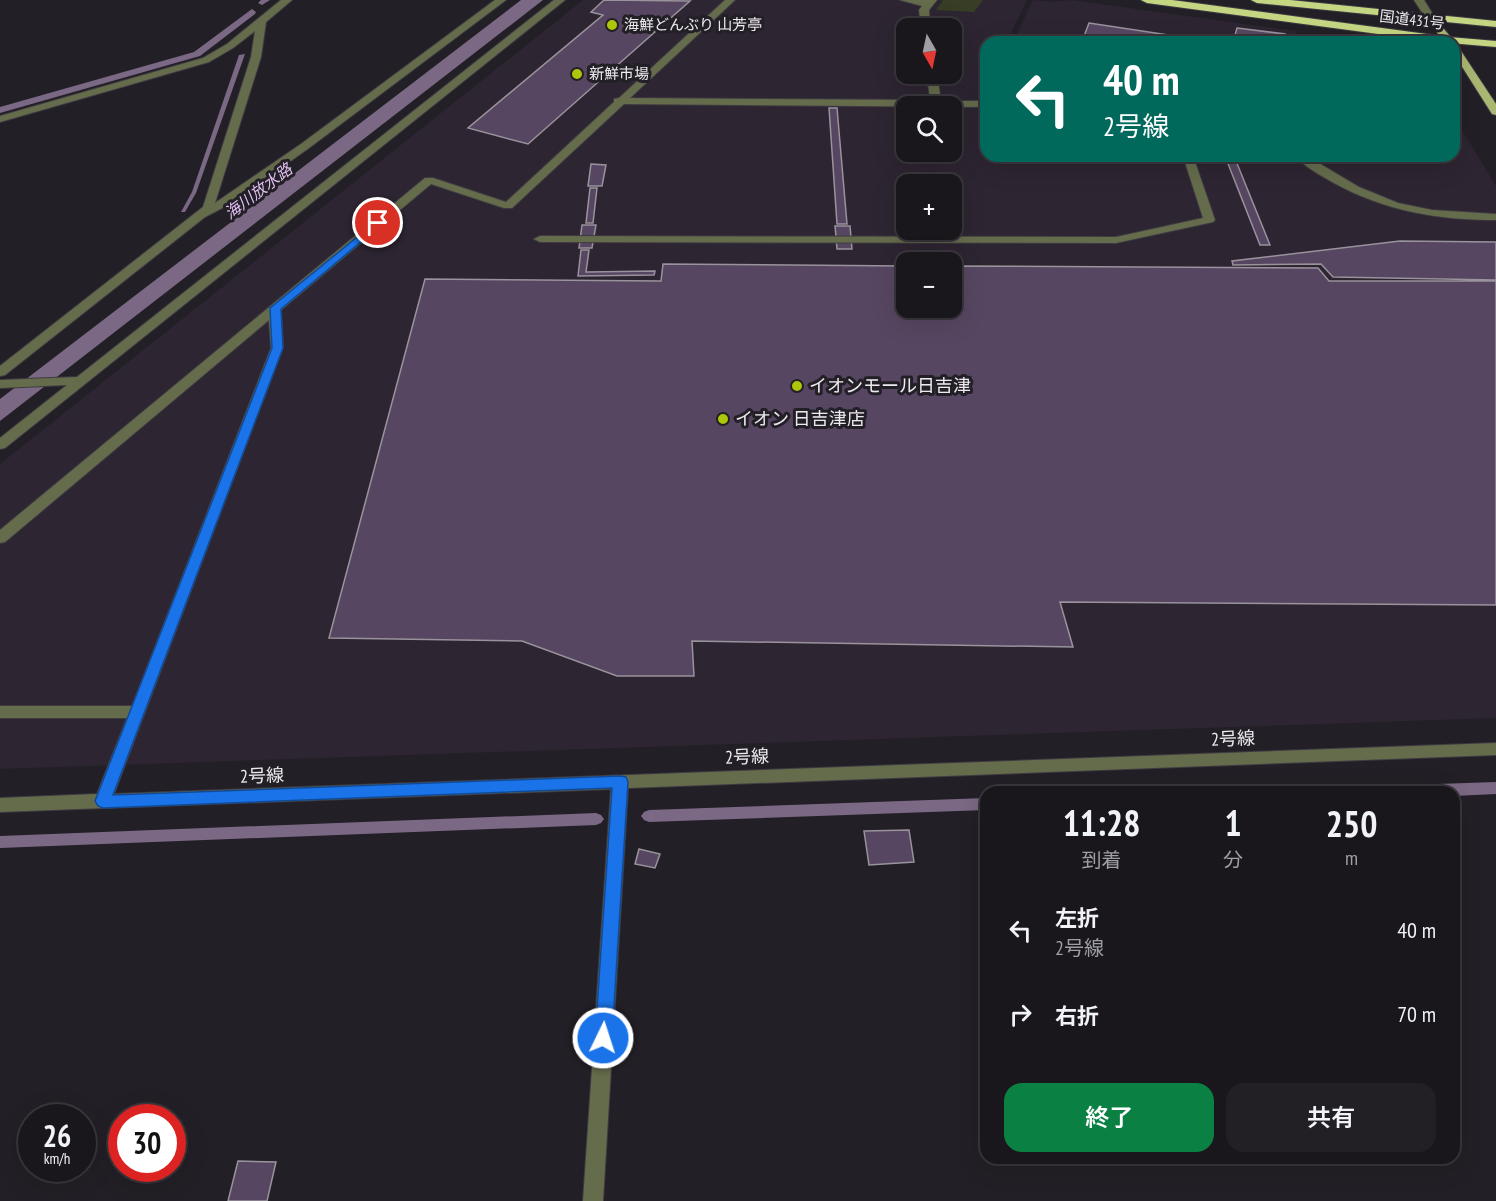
<!DOCTYPE html>
<html lang="ja">
<head>
<meta charset="utf-8">
<style>
	:root { --surface:#1a171c; --page:#232025; --text:#f1f3f6; --muted:#9f9fa3; --line:#38363b; --accent:#0b8043 }
	body { margin:0; font-family:"PT Sans Narrow","Noto Sans JP",sans-serif; background:var(--page); color:var(--text); height:100vh; display:flex; flex-direction:column; font-size:22px; white-space:nowrap }
	* { box-sizing:border-box; margin:0 }
	p { font-size:20px; color:var(--muted) }
	.icon { flex:none; width:33px; height:33px; fill:none; stroke:currentColor; stroke-width:2; stroke-linecap:round; stroke-linejoin:round }
	.map { position:relative; flex:1; overflow:hidden }
	.sheet { position:absolute; left:980px; top:786px; width:480px; height:378px; display:flex; flex-direction:column; background:var(--surface); border-radius:18px; box-shadow:0 6px 24px #0002,0 0 0 2px var(--line) }
	.sheet>* { flex:none }
	.hud { position:absolute; left:980px; top:36px; width:480px; height:126px; border-radius:18px; box-shadow:0 6px 24px #0002,0 0 0 2px var(--line); background:#00695c; color:#fff; overflow:hidden }
	.needle { width:39px; rotate:171deg }
	.buttons { position:absolute; left:896px; top:18px; display:grid; gap:12px }
	.buttons a { display:grid; place-items:center; width:66px; height:66px; border-radius:12px; background:var(--surface); box-shadow:0 6px 24px #0002,0 0 0 2px var(--line); font-size:30px }
	.speed { position:absolute; left:18px; top:1104px; display:flex; gap:12px; font-size:30px; font-weight:700; text-align:center }
	.speed>* { display:grid; place-content:center; width:78px; height:78px; border-radius:50%; background:var(--surface); box-shadow:0 6px 24px #0002,0 0 0 2px var(--line); line-height:1 }
	.speed small { font-size:15px; font-weight:400 }
	.speed .limit { border:9px solid #d22; background:#fff; color:#111 }
	.pin { position:absolute; display:grid; place-items:center; width:51px; height:51px; color:#fff; margin:-26px; border:3px solid #fff; border-radius:50%; box-shadow:0 2px 6px #0007 }
	.me { position:absolute; width:66px; margin:-33px; rotate:4deg; stroke-linejoin:round; filter:drop-shadow(0 0 4px #0008) }
	.turn { display:flex; align-items:center; gap:21px; height:126px; padding:0 24px; font-size:27px }
	.turn .icon { width:78px; height:78px; stroke-width:2.5 }
	.turn b { display:block; font-size:42px; line-height:51px }
	.eta { display:flex; justify-content:space-evenly; align-items:center; height:102px; text-align:center }
	.eta b { font-size:36px; font-weight:600; line-height:42px }
	.cta { display:flex; gap:12px; margin-top:auto; padding:12px 24px }
	.cta a { flex:1; height:69px; border-radius:18px; background:var(--accent); color:#fff; font-size:24px; font-weight:600; line-height:69px; text-align:center }
	.cta a+a { background:var(--page); color:var(--text) }
	ul { padding:0; list-style:none }
	li { display:flex; align-items:center; gap:18px; height:84px; padding:0 24px }
	li div { flex:1 }
	li b { display:block; font-size:22px }
	li em { font-style:normal }
	.map>svg:first-child { display:block }
</style>
</head>
<body>
<div class="map">
<svg width="1496" height="1201" viewBox="0 0 1496 1201">
	<rect width="100%" height="100%" fill="#231f26"/>
	<path fill="#2d2531" fill-rule="evenodd" d="M583 0H1027L1007 42H986L985 90 980 102H985L986 156H1454V117L1496 186V718L0 769V464ZM906 28H951V74H906ZM906 106H951V152H906ZM906 184H951V230H906ZM906 262H951V308H906Z
		M1033 0 1052 2 1072 0 1296 31V42H1013Z"/>
	<path fill="#383d26" d="M943 0H983L974 12 936 10Z"/>
	<path fill="#7a6884" d="M521 0H543L0 421V399Z
		M245 54 196 193 185 212H181L192 192 239 55Z"/>
	<g fill="none" stroke-linecap="round" stroke-linejoin="round">
		<path fill="#7a6884" fill-rule="evenodd" d="M261 0H270L262 5 258 3Z
			M252 9 256 12 255 14 200 56 0 113V107L194 52Z
			M1496 782V794L1454 796V792H1369L1372 788 1377 786Z
			M986 798V810L649 822 644 820 641 816 644 812 649 810Z
			M596 813 601 815 604 819 601 823 596 825 0 848V836Z"/>
	</g>
	<path fill="#574661" stroke="#99939c" stroke-width="1.5" d="M604 0 690 1 528 144 468 128 603 15 591 12Z
		M1089 23 1215 42H1103L1083 39Z
		M1237 28 1285 34 1283 42H1233Z
		M829 108H837L847 224H837Z
		M1225 156H1234L1270 245H1260Z
		M591 164 606 165 602 186H588Z
		M590 188H597L593 223H586Z
		M582 225H596L592 248H579Z
		M835 226H850L852 249H837Z
		M1400 241 1496 242V280L1333 277 1321 264 1233 265 1232 261Z
		M581 250H589L586 272 655 271 654 275 578 276Z
		M663 264 906 266V308H951V266L1318 268 1329 281H1496V605L1060 602 1073 647 692 641 694 676H617L522 641 329 638 425 279 661 281Z
		M909 830 914 862 869 865 864 831Z
		M639 849 660 854 655 868 635 864Z
		M238 1161 276 1162 267 1201H228Z"/>
	<g fill="none" stroke-linecap="round" stroke-linejoin="round">
		<g stroke="#3f3b42" stroke-width="2">
			<path id="minor" d="M281 0H292L266 22 261 57 215 203 301 144 495 0H506L309 148 230 204 205 217 5 375 0 376V366L203 207 251 57 255 31 233 48 209 62 0 122V116L203 58 227 44Z
				M554 0H565L5 448 0 449V438L67 385 0 388V380L77 377Z
				M725 0H735L630 98 930 100 927 74H937L941 101H986V107L624 104 512 208H504L431 184 281 310 283 348 114 794 1496 743V755L628 788 603 1201H583L611 789 0 812V798L97 794 127 718H0V706H132L271 348 269 320 5 542 0 543V530L425 178H433L506 202 614 102V99L619 98Z
				M900 0H937L929 10 930 28H921L919 10 922 6Z
				M1414 0H1424L1435 18 1433 20H1427Z
				M1183 156H1193L1215 220 1213 222 1116 243 540 242 534 239 540 236 1116 237 1203 218Z
				M1296 156H1307L1359 187 1398 203 1432 210 1496 214V220C1438 220 1385 211 1334 183 1320 175 1306 168 1296 156Z"/>
		</g>
		<g stroke="#3f3b42" stroke-width="2">
			<path id="major" d="M1427 16H1433L1453 40 1455 42 1454 44V42H1445L1427 20Z
				M1454 44 1457 45 1496 104V115L1492 114 1454 54Z"/>
		</g>
		<g stroke="#3f3b42" stroke-width="2">
			<path id="highway" d="M1141 0H1172L1449 37 1496 41V47L1438 42 1147 3Z
				M1251 0H1290L1496 21V27L1257 3Z"/>
		</g>
		<use href="#minor" fill="#656c4c" fill-rule="evenodd"/>
		<use href="#major" fill="#aab773" fill-rule="evenodd"/>
		<use href="#highway" fill="#c5d683" fill-rule="evenodd"/>
	</g>
	<path fill="#1a73e8" stroke="#114b97" stroke-width="1.5" d="M378 220 383 223 381 225 281 309 283 348 113 795 620 776 626 777 628 782 612 1038 609 1044 603 1046 597 1044 595 1038 612 788 103 808 98 806 95 801 272 348 270 308Z"/>
	<g fill="#aec60a" stroke="#231f26" stroke-width="2">
		<circle cx="612" cy="25" r="6"/>
		<circle cx="577" cy="74" r="6"/>
		<circle cx="797" cy="386" r="6"/>
		<circle cx="723" cy="419" r="6"/>
	</g>
	<g text-anchor="middle" stroke-width="6" stroke-linejoin="round" paint-order="stroke">
		<g font-size="15" fill="#edeaef" stroke="#231f26">
			<text transform="translate(1412 20) rotate(7)" y="5">国道431号</text>
		</g>
		<g font-size="15" fill="#edeaef" stroke="#231f26" text-anchor="start">
			<text x="624" y="30">海鮮どんぶり 山芳亭</text>
			<text x="589" y="79">新鮮市場</text>
		</g>
		<g font-size="16" font-style="italic" fill="#dfbef1" stroke="#231f26">
			<text transform="translate(258 191) rotate(-37)" y="6">海川放水路</text>
		</g>
		<g font-size="18" fill="#edeaef" stroke="#231f26" text-anchor="start">
			<text x="809" y="392">イオンモール日吉津</text>
			<text x="735" y="425">イオン 日吉津店</text>
		</g>
		<g font-size="18" fill="#edeaef" stroke="#231f26">
			<text transform="translate(1233 739) rotate(-2)" y="6">2号線</text>
			<text transform="translate(747 757) rotate(-2)" y="6">2号線</text>
			<text transform="translate(262 776) rotate(-2)" y="6">2号線</text>
		</g>
	</g>
</svg>
<div class="buttons">
<a><svg class="needle" viewBox="-14 -14 28 28"><path d="M0-13l5 13h-10z" fill="#e53935"/><path d="M0 13l5-13h-10z" fill="#9f9fa3"/></svg></a>
<a><svg class="icon" aria-label="search" viewBox="0 0 24 24"><circle cx="10" cy="10" r="6"/><path d="M15 15l6 6"/></svg></a>
<a>+</a>
<a>−</a>
</div>
<div class="speed"><div>26<small>km/h</small></div><div class="limit">30</div></div>
<div class="pin" style="left:378px;top:223px;background:#d93025"><svg class="icon" aria-label="arrive" viewBox="0 0 24 24"><path d="M6 21V4h12l-3 4 3 4H6"/></svg></div>
<svg class="me" style="left:603px;top:1038px" viewBox="-20 -20 40 40"><circle r="17" fill="#1a73e8" stroke="#fff" stroke-width="3"/><path d="M0-11L8 9 0 5-8 9z" fill="#fff"/></svg>
<div class="hud">
<div class="turn"><svg class="icon" aria-label="left" viewBox="0 0 24 24"><path d="M17 20v-9H6M10 6l-5 5 5 5"/></svg><div><b>40 m</b>2号線</div></div>
</div>
<section class="sheet">
<div class="eta">
<div><b>11:28</b><p>到着</p></div>
<div><b>1</b><p>分</p></div>
<div><b>250</b><p>m</p></div>
</div>
<ul>
<li><svg class="icon" aria-label="left" viewBox="0 0 24 24"><path d="M17 20v-9H6M10 6l-5 5 5 5"/></svg><div><b>左折</b><p>2号線</p></div><em>40 m</em></li>
<li><svg class="icon" aria-label="right" viewBox="0 0 24 24"><path d="M7 20v-9h11M14 6l5 5-5 5"/></svg><div><b>右折</b></div><em>70 m</em></li>
</ul>
<div class="cta"><a>終了</a><a>共有</a></div>
</section>
</div>
</body>
</html>
